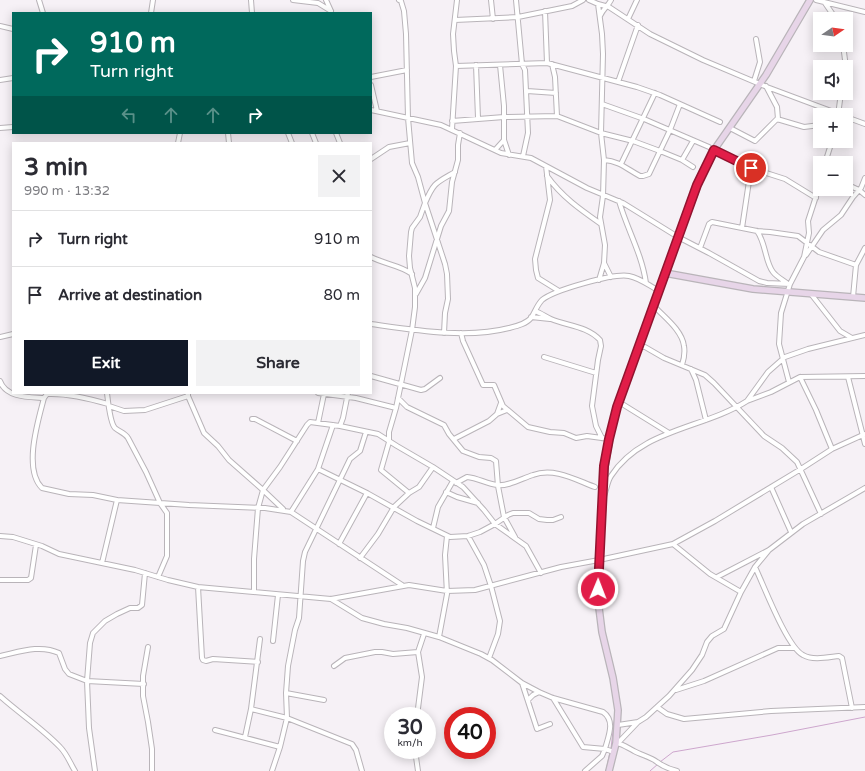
<!DOCTYPE html>
<html lang="en">
<head>
<meta charset="utf-8">
<style>
	:root { --surface:#fff; --page:#f2f2f3; --text:#2b2b33; --muted:#7c7c81; --line:#e1e1e2; --accent:#111827 }
	body { margin:0; font-family:"Varela Round",sans-serif; background:var(--page); color:var(--text); height:100vh; display:flex; flex-direction:column; font-size:15px; white-space:nowrap }
	* { box-sizing:border-box; margin:0 }
	p { font-size:13px; color:var(--muted) }
	.icon { flex:none; width:22px; height:22px; fill:none; stroke:currentColor; stroke-width:2; stroke-linecap:round; stroke-linejoin:round }
	.map { position:relative; flex:1; overflow:hidden }
	.drawer { position:absolute; left:12px; top:142px; width:360px; height:252px; display:flex; flex-direction:column; background:var(--surface); border-radius:0px; box-shadow:0 2px 10px #0003 }
	.drawer>* { flex:none }
	.banner { position:absolute; left:12px; top:12px; width:360px; height:122px; border-radius:0px; box-shadow:0 2px 10px #0003; background:#00695c; color:#fff; overflow:hidden }
	.needle { width:26px; rotate:77deg }
	.tools { position:absolute; left:813px; top:12px; display:grid; gap:8px }
	.tools a { display:grid; place-items:center; width:40px; height:40px; border-radius:0px; background:var(--surface); box-shadow:0 2px 10px #0003; font-size:20px }
	.speed { position:absolute; left:384px; top:707px; display:flex; gap:8px; font-size:20px; font-weight:700; text-align:center }
	.speed>* { display:grid; place-content:center; width:52px; height:52px; border-radius:50%; background:var(--surface); box-shadow:0 2px 10px #0003; line-height:1 }
	.speed small { font-size:10px; font-weight:400 }
	.speed .limit { border:6px solid #d22; background:#fff; color:#111 }
	.pin { position:absolute; display:grid; place-items:center; width:34px; height:34px; color:#fff; margin:-17px; border:2px solid #fff; border-radius:50%; box-shadow:0 1px 4px #0007 }
	.me { position:absolute; width:44px; margin:-22px; rotate:1deg; stroke-linejoin:round; filter:drop-shadow(0 0 3px #0008) }
	.turn { display:flex; align-items:center; gap:14px; height:84px; padding:0 12px; font-size:18px }
	.turn .icon { width:52px; height:52px; stroke-width:2.5 }
	.turn b { display:block; font-size:28px; line-height:34px }
	.lanes { display:flex; align-items:center; height:38px; padding:0 12px; background:#0003; justify-content:center; gap:20px; direction:ltr }
	.lanes .off { opacity:.35 }
	.round { display:grid; place-items:center; flex:none; width:42px; height:42px; border-radius:0px; background:var(--page) }
	.overview { display:flex; align-items:center; justify-content:space-between; height:68px; padding:0 12px }
	h1 { font-size:24px; font-weight:700; line-height:30px }
	.action { display:flex; gap:8px; margin-top:auto; padding:8px 12px }
	.action a { flex:1; height:46px; border-radius:0px; background:var(--accent); color:#fff; font-size:16px; font-weight:700; line-height:46px; text-align:center }
	.action a+a { background:var(--page); color:var(--text) }
	ul { padding:0; list-style:none }
	li { display:flex; align-items:center; gap:12px; height:56px; padding:0 12px; border-top:1px solid var(--line) }
	li div { flex:1 }
	li b { display:block; font-size:15px }
	li em { font-style:normal }
	.map>svg:first-child { display:block }
</style>
</head>
<body>
<div class="map">
<svg width="865" height="771" viewBox="0 0 865 771">
	<rect width="100%" height="100%" fill="#f6f1f6"/>
	<g fill="none" stroke-linecap="round" stroke-linejoin="round">
		<path stroke="#cda6cd" stroke-width="1" d="M611 749 614 722
			M660 762 673 752 772 735 865 717
			M606 771 610 752
			M650 771 658 764"/>
		<g stroke="#b9b4b9" stroke-width="6">
			<path id="street" d="M39 0 43 13
				M251 0 252 13
				M293 0 318 3 331 11
				M326 0 331 11
				M399 0 401 1 404 11 406 34 408 118 412 163 418 177 425 203 420 217 412 228 411 232 409 256 410 268 415 288V307L412 330 396 408 389 432V442L381 470 409 493
				M491 0 493 19
				M516 0 522 64 525 70 528 133 523 156
				M589 0 598 4
				M816 0 865 12
				M825 3 836 19
				M545 11 547 63
				M151 13 153 0
				M600 16C603 9 608 6 611 0
				M628 19 637 0
				M455 20 518 17 572 6 583 0
				M0 26 13 29
				M843 45 846 67
				M552 64 555 77 557 116
				M476 65 478 118
				M500 65 504 106V140L509 155
				M456 66 547 63 637 87 660 95 720 122
				M846 71V79
				M371 77 407 70
				M0 80 13 78
				M754 81 760 62 756 39
				M618 82 638 25
				M371 85 377 111
				M766 86 777 107 778 119
				M527 91 556 93
				M602 104 644 119 709 147
				M371 110 441 125 501 153 531 158 587 188 623 203 678 237 709 253 759 281 767 283 790 284
				M838 115 841 93
				M846 117 865 124
				M452 121 504 117 557 116 601 133 633 141 660 151 682 160 693 167
				M0 128 13 127
				M730 128 755 141 777 119 804 127 820 125
				M452 129 456 66 454 51 453 34 457 0
				M228 133 229 143
				M288 133 292 143
				M312 133 316 143
				M336 133 340 143
				M178 143 180 133
				M495 150 504 140
				M714 150 751 168 785 179 816 198
				M371 159 389 147 410 143
				M604 160C619 161 627 169 640 176H643L649 174 670 130 680 104
				M682 160 693 141
				M825 163 832 141
				M621 164 655 93
				M546 166 550 200 535 259 536 270 538 278 559 291
				M547 176C562 197 581 210 601 224
				M846 184 859 190 865 195
				M619 201C627 229 642 254 646 283
				M742 228 751 168
				M757 231C766 243 765 262 773 272 777 277 783 280 788 284
				M700 248 709 224 712 222 757 231 770 232 798 236 819 252 856 265
				M806 255 823 230 841 215 853 197 861 188 865 178
				M371 257C384 264 400 265 412 274
				M604 263 611 277
				M599 280 604 263 605 245 600 217 603 196 604 160 601 133 603 54 602 34 598 4 609 7 650 34 703 60 767 87 842 115
				M416 294 425 278 441 226 449 211 452 182 458 160V145L460 133
				M811 294 840 331 852 338
				M853 297 856 265 865 248
				M654 306C664 317 682 330 684 346 685 352 684 359 682 365
				M535 311C541 313 546 317 551 319 568 326 587 326 600 340L601 346 598 360 592 406 596 426 602 438
				M531 317 550 319
				M371 324C414 330 467 339 509 328 517 326 526 324 531 318 535 312 537 305 542 300 554 290 614 273 629 276 640 278 650 286 659 291
				M444 333 445 313 448 299 447 274 445 264 425 203C434 182 436 183 455 172
				M461 333 463 341 483 385H494L503 406 528 427 550 432 564 433 576 438 587 436 609 439
				M0 337 13 334
				M639 347H645L664 358 705 375 714 383 764 436 782 448 797 462 821 514
				M544 357 596 373
				M691 369 696 380 706 420
				M371 376 421 390 425 389 440 378
				M800 377 816 410 832 449
				M848 377 865 444
				M0 381C6 398 29 397 44 398 38 421 23 469 42 488L69 494 93 495 117 500 189 505 265 508 291 512 402 585
				M789 382 779 344 781 313 790 284 804 257 809 233 808 221 820 184
				M107 393C108 401 110 423 115 428 120 432 125 433 128 438L146 472 160 503 167 513V556L158 577
				M188 393V396L204 433 218 446 229 460 263 490 283 509
				M318 393 356 398 396 408
				M44 398 47 394C68 393 88 398 108 404
				M398 398 407 407 444 425 449 434 463 451 479 457 491 458 496 461 498 486 504 517 515 537
				M747 401 771 392 800 377 865 376
				M619 402 669 433
				M109 406 124 411 145 410 188 396
				M497 414 501 403
				M252 419H255L297 441
				M318 423 324 394
				M340 426 343 418 348 393
				M454 439 489 421 497 414 507 410
				M318 469 367 493 417 521 450 537 468 536 480 532 495 524 508 515 513 513H529L539 519 547 520H553L561 517
				M456 483 467 477C478 478 487 484 497 485 507 487 523 478 533 475 554 467 576 480 595 487
				M771 487 791 532
				M446 492 457 497 478 503
				M604 496C607 489 607 482 611 476 641 429 703 429 747 401L768 372 785 357 808 349 865 335
				M291 512 318 469 333 425
				M433 528 438 507 453 481
				M0 536 13 537 42 546 59 554 135 570 168 580 198 587 331 599 409 585 447 591 475 590 561 567 599 560 673 544 715 521 801 469 832 449 865 434
				M468 536 484 565 491 586 500 621 498 634 489 658
				M339 544 367 493
				M673 544 710 574 741 592
				M360 558 378 534 394 507 409 493 419 487 433 467
				M102 563 117 500
				M755 567C764 586 787 647 803 655 813 661 829 657 839 656L842 658 852 708
				M717 577 769 550 803 524 865 488
				M0 580H28L31 578 36 545
				M198 587 202 658 203 660 206 661 213 659 258 662
				M254 592V559L258 508 263 490 280 467 307 425 310 422 340 426 378 434 397 446 433 467 463 487 484 510 495 524 526 546 541 573
				M331 599 362 618 384 624 407 628 439 637 481 654 492 660 522 683 539 692 553 698 603 712C616 721 608 737 605 749L614 752
				M439 637 447 594 445 555 447 536
				M260 639 251 709 287 718 352 744 356 750 362 771
				M273 641 278 595
				M148 647 143 676V696L148 722 152 749V771
				M0 656C19 652 40 644 59 653L65 669 69 674 87 681 89 728 95 771
				M334 666 345 658 375 652H382L393 654 418 652
				M522 683 537 729 550 724
				M144 684 87 681 90 643 93 633 105 621 117 614 130 608H138L142 605 145 573
				M676 690 704 681 778 648H795
				M286 693 324 700
				M0 696C20 714 42 728 60 747 67 754 70 763 75 771
				M553 698 583 747 605 749 602 756 585 771
				M528 700 533 695 539 692
				M657 707 667 714 684 719 771 711 865 707
				M417 716 422 677 418 652 424 634
				M618 725 638 722 646 717 669 696 692 670 702 655 707 642 712 636 724 629 741 592 755 567 769 550
				M215 730 280 747
				M245 737 251 709
				M616 743C623 744 628 748 634 751 641 755 651 757 657 762 664 767 669 769 677 771
				M618 743 638 722
				M415 750 418 771
				M272 771 280 747 287 718 286 693 288 666 295 630 299 618 303 561 305 552 350 459 360 451 366 432"/>
		</g>
		<g stroke="#b9b4b9" stroke-width="8">
			<path id="secondary" d="M665 273 753 289 865 298
				M609 771 616 743 618 710 613 678 602 632 598 600 599 560 605 466 611 430 617 407 665 273 703 171 714 150 766 75 810 0"/>
		</g>
		<use href="#street" stroke="#fff" stroke-width="4"/>
		<use href="#secondary" stroke="#e7d5e8" stroke-width="5.5"/>
	</g>
	<g fill="none" stroke-linecap="round" stroke-linejoin="round">
		<g stroke="#92132f" stroke-width="10">
			<path id="route" d="M598 589 604 466 609 439 617 407 697 185 714 150 751 168"/>
		</g>
		<use href="#route" stroke="#e11d48" stroke-width="7"/>
	</g>
</svg>
<div class="tools">
<a><svg class="needle" viewBox="-14 -14 28 28"><path d="M0-13l5 13h-10z" fill="#e53935"/><path d="M0 13l5-13h-10z" fill="#7c7c81"/></svg></a>
<a><svg class="icon" aria-label="sound" viewBox="0 0 24 24"><path d="M4 9h4l5-4v14l-5-4H4zM17 9q2 3 0 6"/></svg></a>
<a>+</a>
<a>−</a>
</div>
<div class="speed"><div>30<small>km/h</small></div><div class="limit">40</div></div>
<div class="pin" style="left:751px;top:168px;background:#d93025"><svg class="icon" aria-label="arrive" viewBox="0 0 24 24"><path d="M6 21V4h12l-3 4 3 4H6"/></svg></div>
<svg class="me" style="left:598px;top:589px" viewBox="-20 -20 40 40"><circle r="17" fill="#e11d48" stroke="#fff" stroke-width="3"/><path d="M0-11L8 9 0 5-8 9z" fill="#fff"/></svg>
<div class="banner">
<div class="turn"><svg class="icon" aria-label="right" viewBox="0 0 24 24"><path d="M7 20v-9h11M14 6l5 5-5 5"/></svg><div><b>910 m</b>Turn right</div></div>
<div class="lanes"><svg class="icon off" aria-label="left" viewBox="0 0 24 24"><path d="M17 20v-9H6M10 6l-5 5 5 5"/></svg><svg class="icon off" aria-label="ahead" viewBox="0 0 24 24"><path d="M12 20V5M6 11l6-6 6 6"/></svg><svg class="icon off" aria-label="ahead" viewBox="0 0 24 24"><path d="M12 20V5M6 11l6-6 6 6"/></svg><svg class="icon" aria-label="right" viewBox="0 0 24 24"><path d="M7 20v-9h11M14 6l5 5-5 5"/></svg></div>
</div>
<section class="drawer">
<div class="overview"><div><h1>3 min</h1><p>990 m · 13:32</p></div><a class="round"><svg class="icon" aria-label="close" viewBox="0 0 24 24"><path d="M6 6l12 12M18 6L6 18"/></svg></a></div>
<ul>
<li><svg class="icon" aria-label="right" viewBox="0 0 24 24"><path d="M7 20v-9h11M14 6l5 5-5 5"/></svg><div><b>Turn right</b></div><em>910 m</em></li>
<li><svg class="icon" aria-label="arrive" viewBox="0 0 24 24"><path d="M6 21V4h12l-3 4 3 4H6"/></svg><div><b>Arrive at destination</b></div><em>80 m</em></li>
</ul>
<div class="action"><a>Exit</a><a>Share</a></div>
</section>
</div>
</body>
</html>
